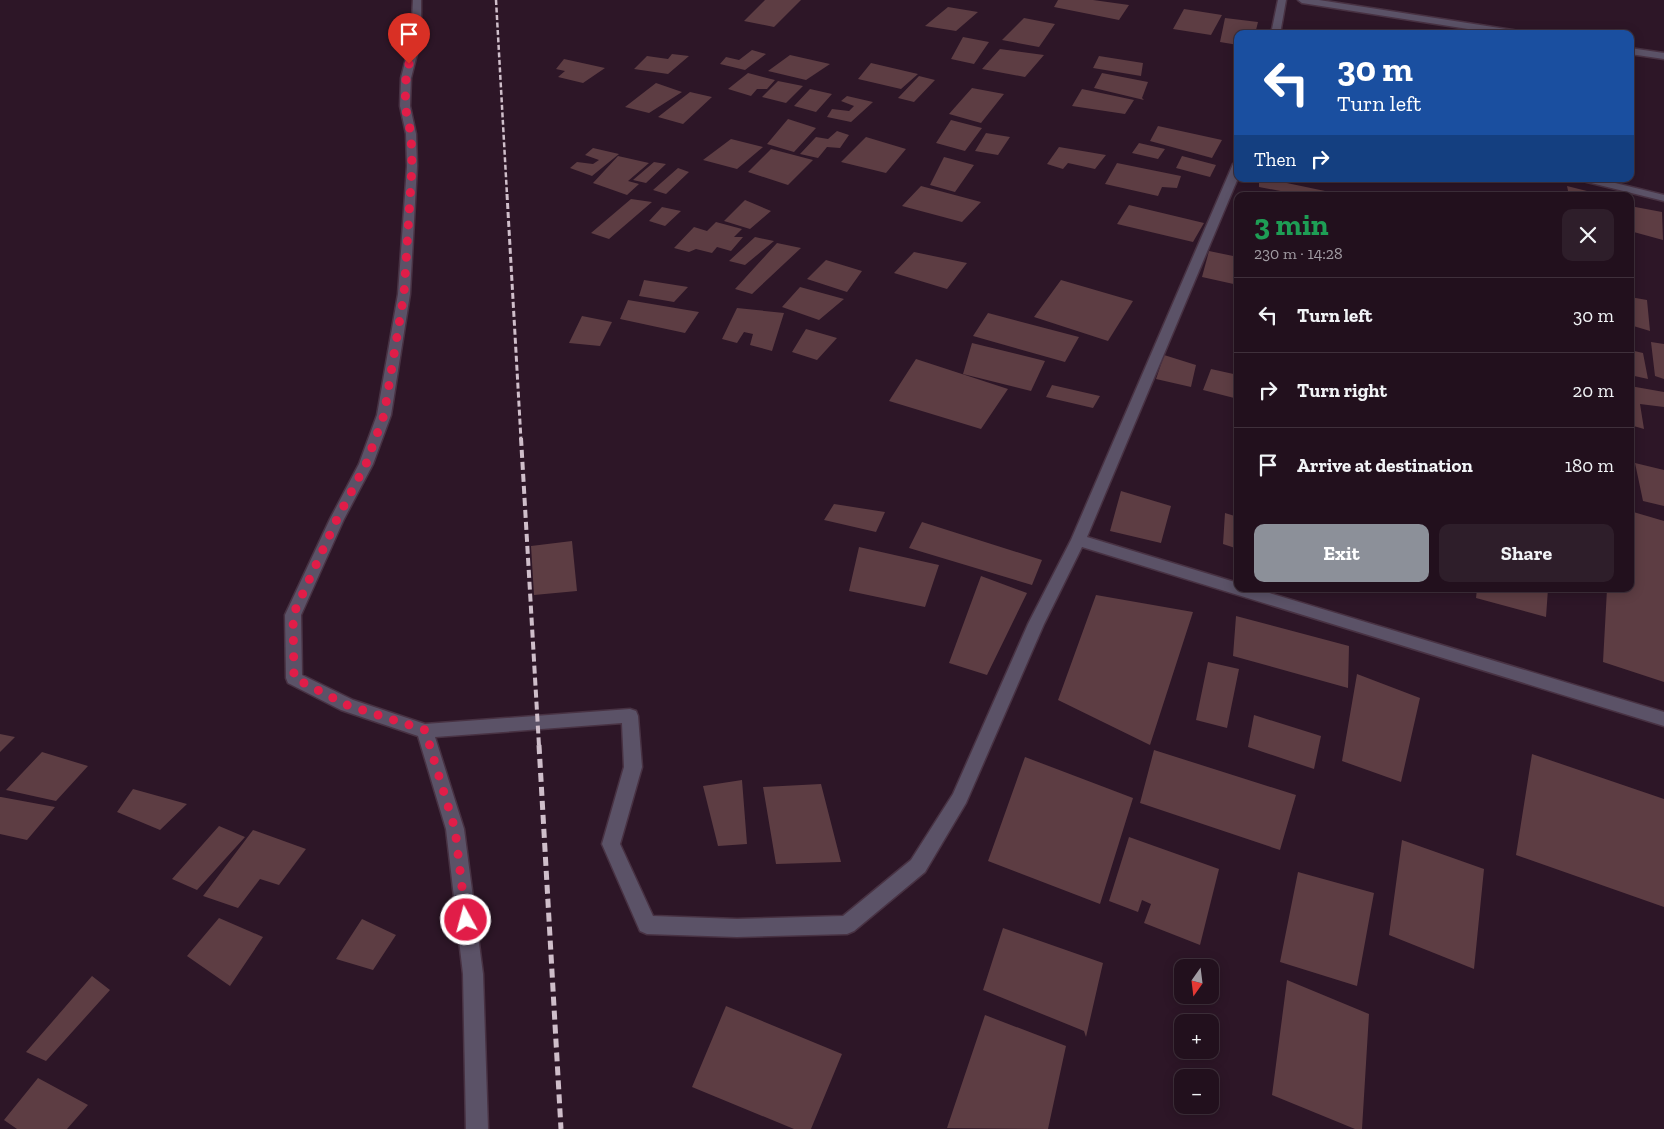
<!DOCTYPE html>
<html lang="en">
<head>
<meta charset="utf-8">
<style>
	:root { --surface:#22101d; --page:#2e1e2a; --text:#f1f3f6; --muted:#a29da4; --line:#3f303b; --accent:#8c9099 }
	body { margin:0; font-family:"Zilla Slab",serif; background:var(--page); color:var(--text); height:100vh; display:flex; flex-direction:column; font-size:19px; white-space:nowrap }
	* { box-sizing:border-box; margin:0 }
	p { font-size:16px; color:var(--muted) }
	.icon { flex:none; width:28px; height:28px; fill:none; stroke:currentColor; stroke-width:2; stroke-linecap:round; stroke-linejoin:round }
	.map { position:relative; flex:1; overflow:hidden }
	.details { position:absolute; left:1234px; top:192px; width:400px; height:400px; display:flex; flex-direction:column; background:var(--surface); border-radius:10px; box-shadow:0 2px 12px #0003,0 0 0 1px var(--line) }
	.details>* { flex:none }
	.hud { position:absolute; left:1234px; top:30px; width:400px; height:152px; border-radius:10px; box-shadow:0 2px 12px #0003,0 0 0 1px var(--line); background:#1a4fa0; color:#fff; overflow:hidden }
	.needle { width:32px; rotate:194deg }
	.buttons { position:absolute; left:1174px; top:959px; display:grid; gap:10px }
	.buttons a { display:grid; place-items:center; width:45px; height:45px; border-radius:10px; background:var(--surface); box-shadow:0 2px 12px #0003,0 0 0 1px var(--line); font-size:25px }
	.pin { position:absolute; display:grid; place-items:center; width:42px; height:42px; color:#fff; margin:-51px -21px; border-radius:50% 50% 50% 0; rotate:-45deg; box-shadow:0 0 5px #0007 }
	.pin .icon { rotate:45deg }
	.me { position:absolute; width:55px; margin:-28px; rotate:353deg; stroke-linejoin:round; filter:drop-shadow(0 0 4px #0008) }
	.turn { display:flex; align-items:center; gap:18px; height:105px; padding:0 20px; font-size:22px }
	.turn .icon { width:65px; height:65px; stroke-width:2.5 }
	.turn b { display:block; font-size:35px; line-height:42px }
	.then { display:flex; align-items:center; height:48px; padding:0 20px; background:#0003; gap:10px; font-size:19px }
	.round { display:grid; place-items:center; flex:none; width:52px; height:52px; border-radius:10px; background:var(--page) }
	.head { display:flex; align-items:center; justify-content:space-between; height:85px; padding:0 20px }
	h1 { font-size:30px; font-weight:700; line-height:38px; color:#1e9e55 }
	.action { display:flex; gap:10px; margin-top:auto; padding:10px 20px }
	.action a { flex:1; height:58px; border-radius:10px; background:var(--accent); color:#fff; font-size:20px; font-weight:700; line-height:58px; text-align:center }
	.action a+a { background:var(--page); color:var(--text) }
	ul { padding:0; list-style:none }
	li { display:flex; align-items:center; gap:15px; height:75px; padding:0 20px; border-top:1px solid var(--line) }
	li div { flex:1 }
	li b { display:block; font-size:19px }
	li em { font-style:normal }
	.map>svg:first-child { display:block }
</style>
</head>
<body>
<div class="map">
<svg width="1664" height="1129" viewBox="0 0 1664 1129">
	<rect width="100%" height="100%" fill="#2d1627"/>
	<path fill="#5d3d43" d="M765 0H801L774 27 744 21Z
		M1058 0H1093L1129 5 1119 20 1054 7Z
		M948 7 978 12 956 31 925 26Z
		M1184 9 1222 15 1211 35 1173 29Z
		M1024 18 1055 24 1039 47 1002 40Z
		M1225 18 1258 22 1255 34H1238V45L1220 42Z
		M963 37 989 42 974 64 951 59Z
		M1000 49 1044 55 1025 77 982 69Z
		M752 50 766 54 745 70 720 64 726 57 739 60Z
		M672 54 689 56 668 74 634 69 647 56 668 59Z
		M790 55 830 64 806 80 768 71Z
		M1099 56 1143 63 1141 76 1093 68Z
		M564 59 605 68 583 83 558 77 565 71 556 69Z
		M871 63 918 74 901 89 858 79Z
		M748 73 775 80 767 89H757L751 96 728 89Z
		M1102 73 1148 82 1142 98 1144 100 1094 88Z
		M919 76 935 80 914 102 898 98Z
		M778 81 803 86 786 103 762 97Z
		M656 83 682 92 649 113 625 107Z
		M972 88 1004 94 981 123 949 114Z
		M810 89 832 94 816 112 794 106Z
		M1082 89 1134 100 1125 114 1072 106Z
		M690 92 712 97 683 124 658 117Z
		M847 96 873 102 851 122 827 117 832 109 849 111 854 106 841 101Z
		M788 119 816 128 794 152 767 144Z
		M951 120 982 128 965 151 936 143Z
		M1158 126 1222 140 1212 158 1150 141Z
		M837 131 849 135 840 148 827 147 818 158 800 154 816 137 828 139Z
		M986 133 1010 137 998 155 975 151Z
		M866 137 906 149 886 173 841 162Z
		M731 139 763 147 737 169 703 160Z
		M1139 143 1165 149 1158 159 1132 153Z
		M1059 147 1106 155 1095 169 1068 163 1063 169 1047 164Z
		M593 148 619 154 592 176 570 168 577 162 593 164 599 160 585 155Z
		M771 149 813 160 788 185 748 172Z
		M618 156 649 163 628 181 639 184 627 195 593 183Z
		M1182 156 1216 165 1210 177 1176 168Z
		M944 157 974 165 955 192 930 185Z
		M654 162 666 164 646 183 633 180Z
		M1117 163 1181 176 1177 188 1162 187 1158 196 1105 184Z
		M678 168 689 172 666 194 653 190Z
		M1259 179H1267L1349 196H1307L1259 187Z
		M921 186 981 202 962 222 902 206Z
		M1567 186 1607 196H1569Z
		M631 199 652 202 609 239 591 233Z
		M745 200 771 211 750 229 724 221Z
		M1129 205 1204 223 1193 242 1117 224Z
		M1630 206 1662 212 1663 240 1630 231Z
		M662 207 681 211 665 226 649 221Z
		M716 222 742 229 734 237H743L731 251 717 247 712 253 696 249 689 252 674 248 694 227 707 231Z
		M755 237 774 241 745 265 729 261Z
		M777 243 801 248 752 294 735 289Z
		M1209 251 1238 257V285L1202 277Z
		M914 252 967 263 947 289 894 273Z
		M826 260 862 271 847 292 807 279Z
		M644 280 688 287 674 302 639 296Z
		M1061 280 1133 301 1108 341 1034 317Z
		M800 287 844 299 819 320 782 307Z
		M1630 297 1647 300 1650 331 1630 325Z
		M628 300 699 312 685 333 620 319Z
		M737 308 784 313 772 351 750 345 753 334 744 332 737 343 722 339Z
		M988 313 1079 337 1065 362 973 336Z
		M582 316 612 322 600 346 569 343Z
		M806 329 837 338 817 360 792 352Z
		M1651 342 1664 344V379L1655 376Z
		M972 343 1045 361 1031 391 963 374Z
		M1630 350 1643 353 1648 379 1630 375Z
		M1164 355 1196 365 1191 387 1156 379Z
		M916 359 1008 389 981 429 889 401Z
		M1211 369 1238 375V399L1203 390Z
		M1052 385 1100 396 1093 408 1046 397Z
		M1630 386 1664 392V407L1640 404 1644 429 1630 425Z
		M1635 463 1664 470V506L1643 501Z
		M1121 491 1171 506 1161 543 1110 531Z
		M834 504 885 512 876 532 824 520Z
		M1630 511 1664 521V682L1603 662 1607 589H1630Z
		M1225 513 1238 517V549L1223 544Z
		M922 522 1042 560 1032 585 909 548Z
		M572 541 577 591 534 595 531 546Z
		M859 547 939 565 925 607 849 591Z
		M981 576 1027 593 987 675 949 663Z
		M1477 589H1548L1546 617 1476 598Z
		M1096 595 1193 612 1150 745 1058 700Z
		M1236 616 1349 646 1348 688 1233 656Z
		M1208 662 1239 669 1227 728 1196 720Z
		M1357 674 1420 698 1401 782 1342 761Z
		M1254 715 1321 736 1314 769 1248 747Z
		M0 734 15 737 0 752Z
		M1154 750 1296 795 1280 850 1140 803Z
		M42 752 88 766 56 801 6 790Z
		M1532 754 1664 799V907L1516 855Z
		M1025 757 1133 798 1100 904 988 861Z
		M742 780 747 844 718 846 703 786Z
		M821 784 841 862 776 864 763 787Z
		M133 789 187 804 160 830 117 812Z
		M0 797H1L55 807 27 840 0 834Z
		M219 826 245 837 197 890 172 879Z
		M253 830 306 849 279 885 260 879 238 908 203 896Z
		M1129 837 1219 869 1200 945 1144 923 1151 904 1142 900 1138 912 1109 901Z
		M1402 840 1484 869 1474 969 1389 935Z
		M1298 872 1374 893 1357 986 1280 962Z
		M219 918 263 937 230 986 187 956Z
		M362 919 396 935 373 970 336 959Z
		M1003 928 1103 963 1086 1037 1084 1031 983 990Z
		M92 976 110 990 46 1061 26 1052Z
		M1287 980 1369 1014 1362 1129H1355L1272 1095Z
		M726 1006 842 1054 811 1129H794L692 1087Z
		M985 1015 1066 1046 1048 1129 947 1128Z
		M38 1078 88 1105 67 1129H17L4 1120Z"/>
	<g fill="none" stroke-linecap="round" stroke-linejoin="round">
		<g stroke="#483243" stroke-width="3">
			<path id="minor" d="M413 0H421V38L411 78 410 106 416 134 417 166 410 294 391 415 373 464 344 519 301 615 302 675 353 700 425 724 630 709 636 711 638 716 642 767 620 844 653 916 737 919 843 916 911 860 953 794 1028 624 1071 540 1233 164 1238 161V178L1087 537 1238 583V589H1256L1664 712V726L1082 547 1044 624 966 803 925 872 854 931 847 934 737 937 647 934 640 931 602 844 624 767 622 723 435 737 464 829 483 974 488 1129H466L463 974 446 829 418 736 341 710 288 683 286 678 285 615 330 519 359 464 377 415 398 294 407 166 406 134 400 106 401 78 411 38Z
				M1278 0H1286L1280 34H1271Z
				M1298 0H1319L1519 31 1523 34H1500L1302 3Z
				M1630 48 1664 53V59L1630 54Z
				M1582 179H1599L1664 195V201L1583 181Z"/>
		</g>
		<use href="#minor" fill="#5b5267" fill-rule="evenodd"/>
		<path stroke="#cfbeca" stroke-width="2.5" stroke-dasharray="5 2.5" stroke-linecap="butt" d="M496 0 507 195"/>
		<path stroke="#cfbeca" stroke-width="3" stroke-dasharray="6 3" stroke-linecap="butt" d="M507 194 521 440"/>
		<path stroke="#cfbeca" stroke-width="4" stroke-dasharray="8 4" stroke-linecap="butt" d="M521 438 539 746"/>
		<path stroke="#cfbeca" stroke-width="5" stroke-dasharray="9 5" stroke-linecap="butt" d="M539 745 561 1129"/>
	</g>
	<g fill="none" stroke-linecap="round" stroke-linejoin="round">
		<path stroke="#e11d48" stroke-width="9" stroke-dasharray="0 16.2" d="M409 64 406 78 405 106 411 134 412 166 404 294 384 415 366 464 337 519 293 615 294 678 347 705 425 730 455 829 466 920"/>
	</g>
</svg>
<div class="buttons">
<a><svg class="needle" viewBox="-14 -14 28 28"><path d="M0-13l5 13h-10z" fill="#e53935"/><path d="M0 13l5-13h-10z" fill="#a29da4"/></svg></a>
<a>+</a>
<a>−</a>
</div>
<div class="pin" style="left:409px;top:64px;background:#d93025"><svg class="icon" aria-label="arrive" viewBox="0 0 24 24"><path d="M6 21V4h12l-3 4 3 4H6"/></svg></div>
<svg class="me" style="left:466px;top:920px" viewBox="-20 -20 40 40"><circle r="17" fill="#e11d48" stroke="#fff" stroke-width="3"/><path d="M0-11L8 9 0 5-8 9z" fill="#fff"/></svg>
<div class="hud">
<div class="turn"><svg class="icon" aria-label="left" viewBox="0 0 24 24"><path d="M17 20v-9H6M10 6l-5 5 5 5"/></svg><div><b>30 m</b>Turn left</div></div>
<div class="then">Then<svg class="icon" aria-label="right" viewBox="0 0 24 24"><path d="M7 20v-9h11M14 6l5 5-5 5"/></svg></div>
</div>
<section class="details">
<div class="head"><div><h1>3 min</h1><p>230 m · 14:28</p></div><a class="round"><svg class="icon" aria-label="close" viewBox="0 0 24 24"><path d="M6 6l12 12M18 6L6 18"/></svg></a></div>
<ul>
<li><svg class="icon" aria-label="left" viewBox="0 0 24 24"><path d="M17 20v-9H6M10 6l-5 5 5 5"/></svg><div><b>Turn left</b></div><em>30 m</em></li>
<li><svg class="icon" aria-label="right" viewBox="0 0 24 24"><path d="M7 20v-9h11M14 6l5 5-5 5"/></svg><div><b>Turn right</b></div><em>20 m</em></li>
<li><svg class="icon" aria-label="arrive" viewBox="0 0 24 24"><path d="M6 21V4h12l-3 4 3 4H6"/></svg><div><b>Arrive at destination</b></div><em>180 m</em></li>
</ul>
<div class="action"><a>Exit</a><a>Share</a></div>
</section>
</div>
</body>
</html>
